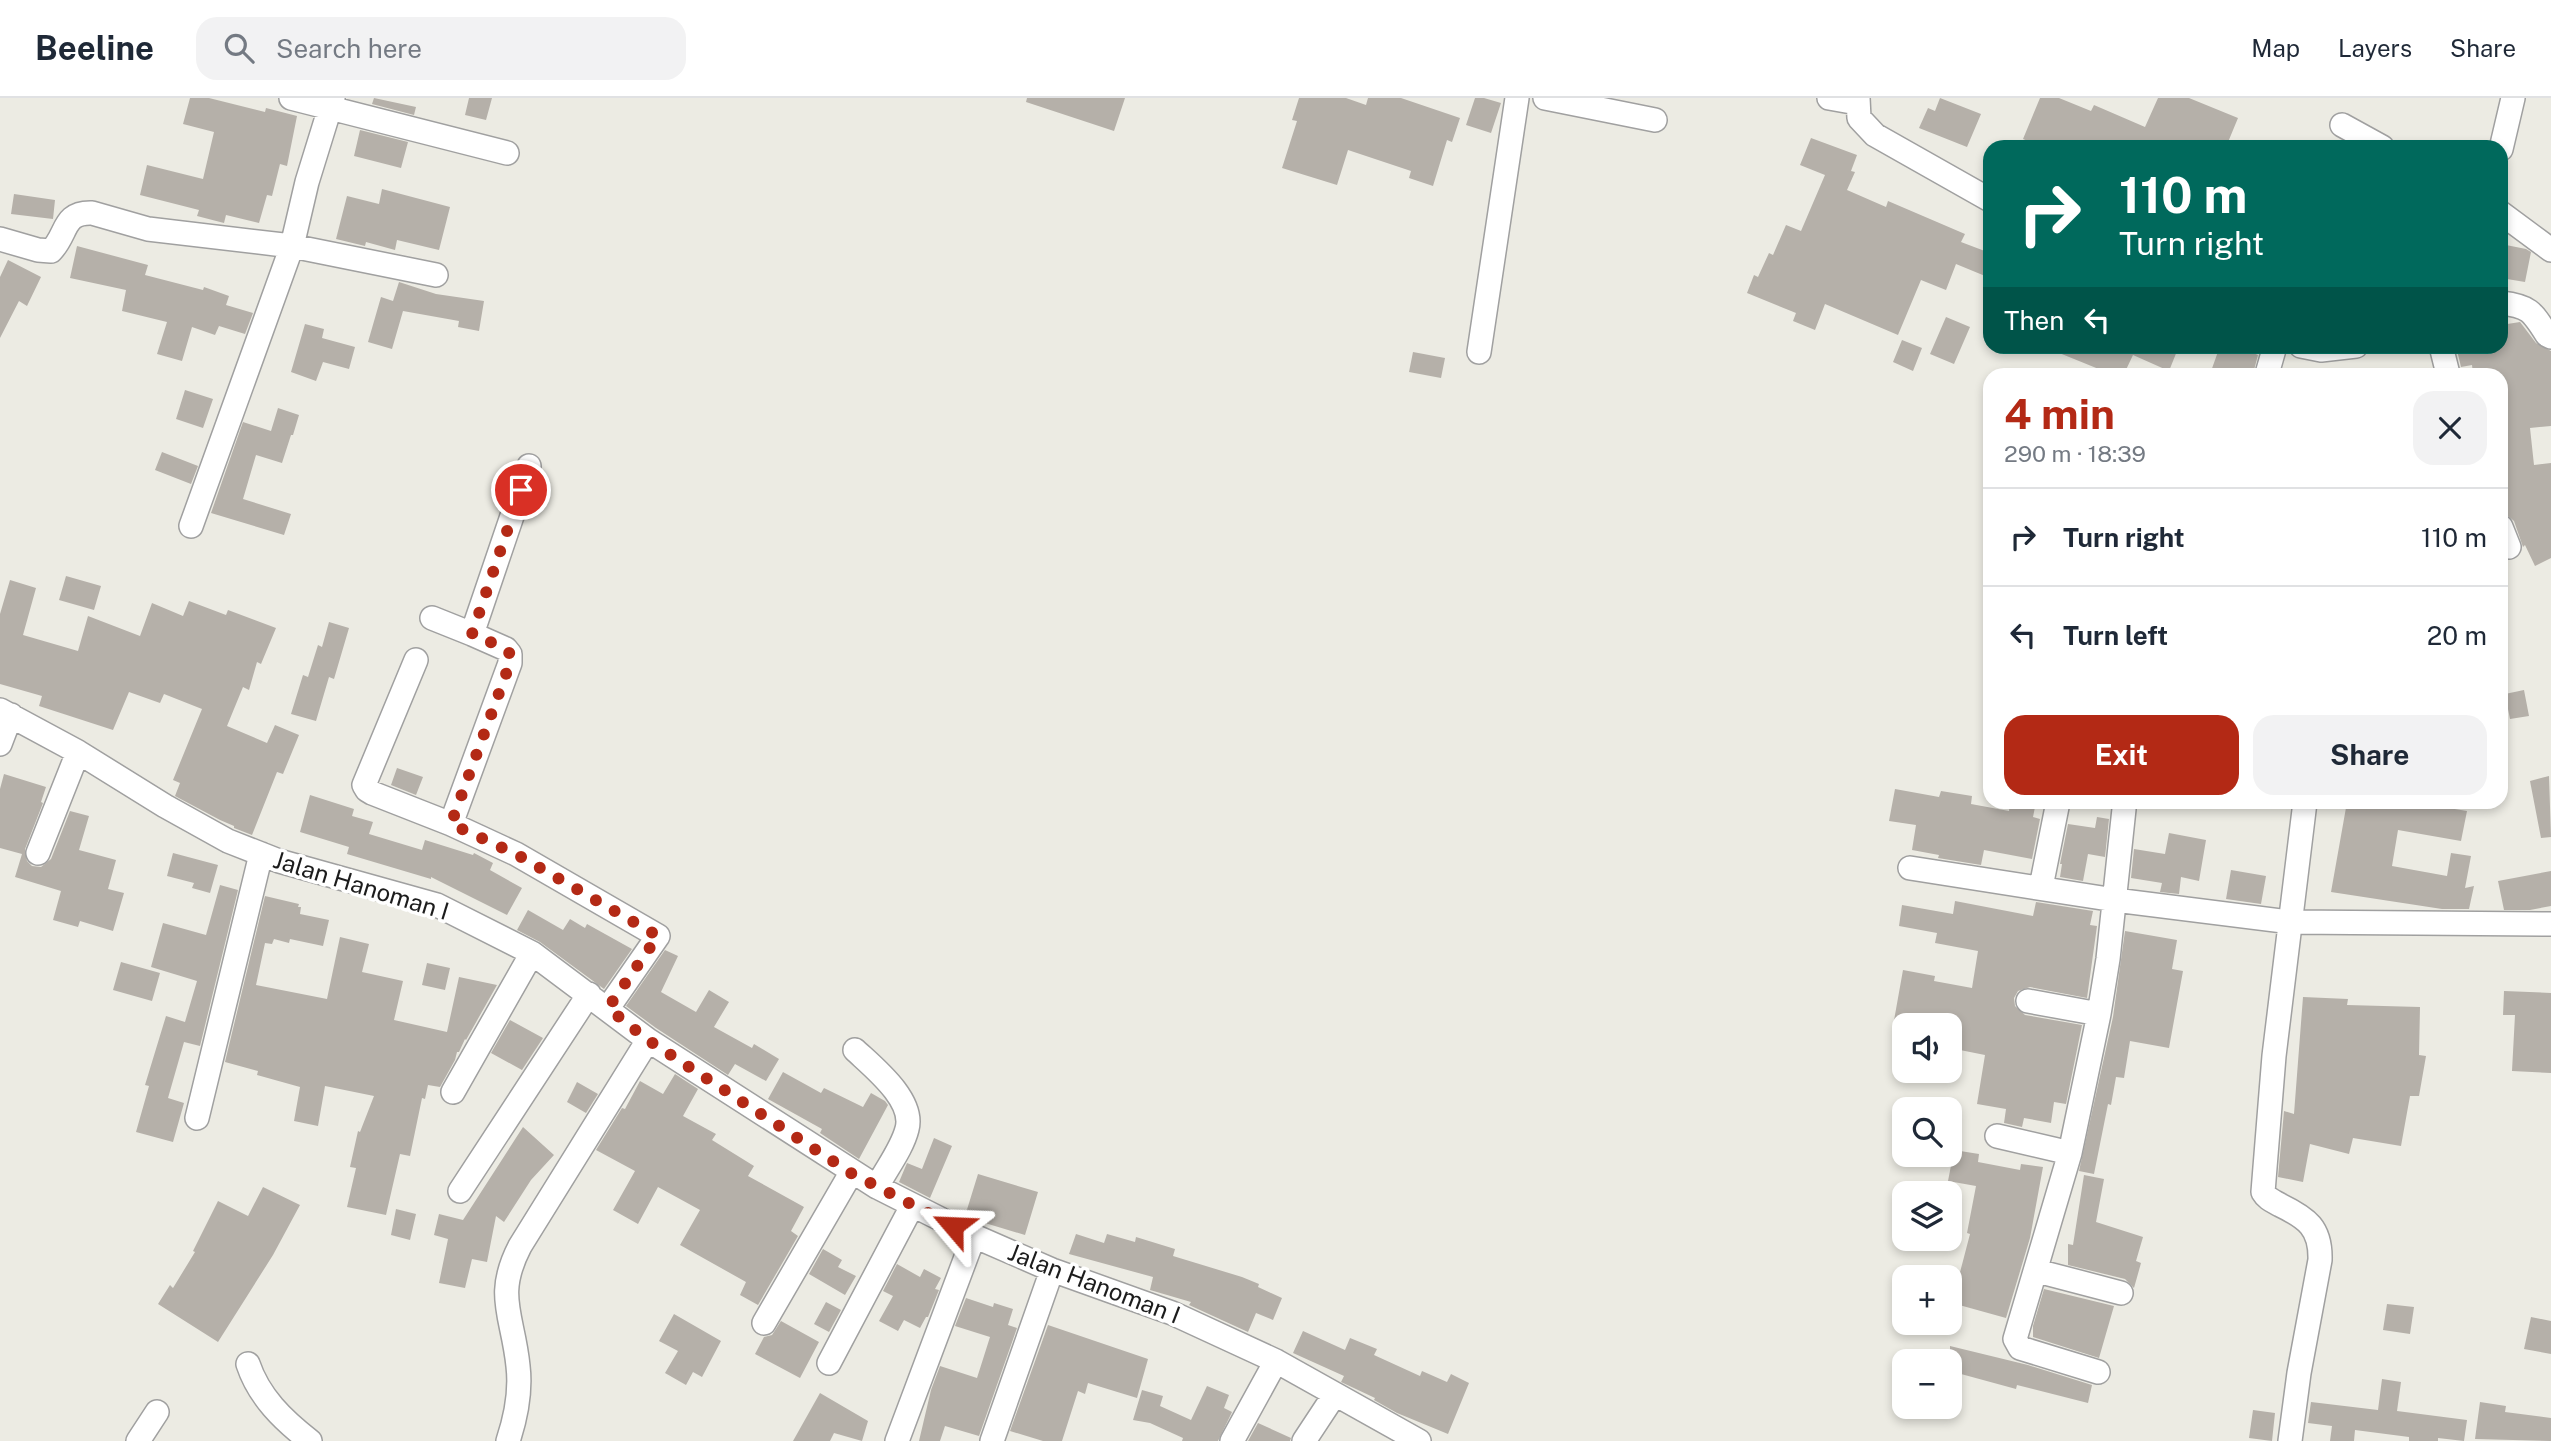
<!DOCTYPE html>
<html lang="en">
<head>
<meta charset="utf-8">
<style>
	:root { --surface:#fff; --page:#f2f2f3; --text:#1f2937; --muted:#747a83; --line:#e0e1e3; --accent:#b32915 }
	body { margin:0; font-family:"Public Sans",sans-serif; background:var(--page); color:var(--text); height:100vh; display:flex; flex-direction:column; font-size:26px; white-space:nowrap }
	* { box-sizing:border-box; margin:0 }
	p { font-size:23px; color:var(--muted) }
	.icon { flex:none; width:38px; height:38px; fill:none; stroke:currentColor; stroke-width:2; stroke-linecap:round; stroke-linejoin:round }
	.map { position:relative; flex:1; overflow:hidden }
	.side { position:absolute; left:1983px; top:270px; width:525px; height:441px; display:flex; flex-direction:column; background:var(--surface); border-radius:21px; box-shadow:0 4px 10px #0003 }
	.side>* { flex:none }
	.guide { position:absolute; left:1983px; top:42px; width:525px; height:214px; border-radius:21px; box-shadow:0 4px 10px #0003; background:#00695c; color:#fff; overflow:hidden }
	.controls { position:absolute; left:1892px; top:915px; display:grid; gap:14px }
	.controls a { display:grid; place-items:center; width:70px; height:70px; border-radius:14px; background:var(--surface); box-shadow:0 4px 10px #0003; font-size:35px }
	.pin { position:absolute; display:grid; place-items:center; width:60px; height:60px; color:#fff; margin:-30px; border:4px solid #fff; border-radius:50%; box-shadow:0 2px 7px #0007 }
	.me { position:absolute; width:77px; margin:-38px; rotate:296deg; stroke-linejoin:round; filter:drop-shadow(0 0 5px #0008) }
	.turn { display:flex; align-items:center; gap:24px; height:147px; padding:0 21px; font-size:32px }
	.turn .icon { width:91px; height:91px; stroke-width:2.5 }
	.turn b { display:block; font-size:49px; line-height:60px }
	.then { display:flex; align-items:center; height:66px; padding:0 21px; background:#0003; gap:14px; font-size:26px }
	.round { display:grid; place-items:center; flex:none; width:74px; height:74px; border-radius:21px; background:var(--page) }
	.summary { display:flex; align-items:center; justify-content:space-between; height:119px; padding:0 21px }
	h1 { font-size:42px; font-weight:700; line-height:52px; color:var(--accent) }
	.button { display:flex; gap:14px; margin-top:auto; padding:14px 21px }
	.button a { flex:1; height:80px; border-radius:21px; background:var(--accent); color:#fff; font-size:28px; font-weight:700; line-height:80px; text-align:center }
	.button a+a { background:var(--page); color:var(--text) }
	ul { padding:0; list-style:none }
	li { display:flex; align-items:center; gap:21px; height:98px; padding:0 21px; border-top:2px solid var(--line) }
	li div { flex:1 }
	li b { display:block; font-size:26px }
	li em { font-style:normal }
	header { display:flex; align-items:center; gap:42px; box-sizing:border-box; height:98px; padding:0 35px; background:var(--surface); border-bottom:2px solid var(--line) }
	header strong { font-size:33px }
	nav { display:flex; gap:38px; margin-inline-start:auto; font-size:24px }
	.search { width:490px; height:63px; background:var(--page); display:flex; align-items:center; gap:18px; box-sizing:border-box; padding:0 24px; border-radius:21px; color:var(--muted); font-size:26px }
	.map>svg:first-child { display:block }
</style>
</head>
<body>
<header>
<strong>Beeline</strong>
<div class="search"><svg class="icon" aria-label="search" viewBox="0 0 24 24"><circle cx="10" cy="10" r="6"/><path d="M15 15l6 6"/></svg>Search here</div>
<nav><a>Map</a><a>Layers</a><a>Share</a></nav>
</header>
<div class="map">
<svg width="2551" height="1343" viewBox="0 0 2551 1343">
	<rect width="100%" height="100%" fill="#ecebe3"/>
	<path fill="#b5b0a9" d="M190 0H209L265 14 266 10 297 18 287 68 280 66 272 98 267 97 259 125 226 117 224 125 197 118 199 112 140 97 147 67 203 81 214 34 183 26Z
		M374 0 416 9 414 17 372 6Z
		M469 0H492L486 22 465 17Z
		M1027 0H1125L1114 33 1026 4Z
		M1299 0H1346L1366 7 1368 0H1401L1460 20 1452 44 1447 42 1433 88 1409 80 1411 73 1348 52 1337 87 1282 70 1297 23 1292 22Z
		M1475 0H1484L1501 5 1491 35 1466 27Z
		M1940 0 1981 16 1967 49 1919 30 1928 10 1935 13Z
		M2040 0H2059L2091 13 2094 7 2145 29 2158 0H2189L2238 20 2226 49H2042L2023 41Z
		M360 32 408 44 401 70 354 58Z
		M1811 40 1857 57 1851 73 1855 74 1847 92 1886 109 1888 103 1965 136 1961 144 1990 155V180L1956 166 1946 192 1921 182 1898 237 1825 206 1815 232 1793 223 1796 215 1747 195 1754 177 1758 179 1769 155 1773 157 1786 127 1801 133 1825 77 1800 67Z
		M382 91 450 109 439 152 397 142 395 152 366 144 365 148 336 141 347 98 379 106Z
		M14 96 55 102 53 121 11 116Z
		M2501 146 2526 151 2531 154 2525 184 2501 180Z
		M77 148 148 167 145 177 203 192 204 189 229 198 226 207 253 215 245 236 219 228 215 237 192 229 182 263 157 256 167 224 122 213 126 192 70 180Z
		M8 162 41 179 27 208 19 203 0 240V179Z
		M399 184 436 196 484 203 479 233 458 229 459 223 403 213 392 251 368 244 381 199 393 203Z
		M1946 219 1970 229 1954 266 1930 256Z
		M2520 224 2536 245 2551 253V328L2530 330 2534 367 2551 365V460L2535 468 2525 447 2523 449 2514 423 2507 417 2504 398H2501V334H2506L2501 276H2473L2472 267 2461 269 2456 248H2501V227Z
		M305 226 324 231 322 240 355 249 349 271 323 264 316 283 291 274Z
		M1902 242 1922 250 1913 273 1893 264Z
		M2042 248H2179L2169 273 2133 257 2124 276H2111Z
		M2220 248H2237L2258 257 2253 276H2210Z
		M1413 254 1445 260 1441 280 1409 274Z
		M185 292 213 301 203 330 176 321Z
		M278 310 299 317 293 337H291L282 365 256 357 243 401 291 416 284 437 211 415 243 324 271 333Z
		M162 354 198 368 191 386 155 372Z
		M66 478 101 488 94 512 59 502Z
		M10 482 36 490 23 537 78 553 88 518 140 538 152 505 183 518 189 503 226 517 228 512 276 530 261 566 257 564 249 592 243 589 227 628 267 645 275 627 299 637 283 676 277 674 252 737 234 730V728L220 722 175 698 180 685 173 682 202 611 164 596 160 605 129 594 113 632 39 608 42 598 0 586V516Z
		M329 524 349 530 334 581 329 579 316 623 291 616 303 577 308 579 318 547 322 549Z
		M2524 592 2529 618 2510 621 2505 596Z
		M397 670 423 679 416 697 391 687Z
		M4 676 46 689 41 704 43 705 25 751 27 763 32 768 41 769 51 761 70 713 89 718 79 752 116 762 108 791 124 795 113 833 80 823 78 829 53 822 61 793 15 779 22 756 0 750V691Z
		M2549 678 2551 739 2541 740 2530 683Z
		M1895 691 1939 699 1941 693 1972 698 1971 706 2009 713 2010 704H2036L2033 719 2040 721 2032 761 1984 752 1981 767 1938 760 1939 757 1912 752 1916 727 1889 723Z
		M310 697 354 711 352 718 373 724 369 736 422 752 425 742 473 757 474 755 493 765 490 772 522 790 507 817 431 779V781L347 756 349 749 300 734Z
		M2347 704H2412L2467 713 2461 743 2398 732 2392 768 2447 778 2451 755 2471 758 2465 790 2474 788 2469 811H2442L2331 794Z
		M2097 719 2109 721 2105 759 2088 756 2083 783 2060 779 2062 766H2060L2068 726 2095 730Z
		M2169 735 2206 742 2199 783 2181 779 2179 796 2160 794 2162 785 2131 780 2134 751 2165 756Z
		M173 755 218 767 210 795 192 790 194 785 167 778Z
		M2231 772 2266 778 2261 806 2226 801Z
		M2551 773V808L2530 812H2504L2498 783Z
		M220 787 238 792 200 948 184 944 168 1000 184 1005 173 1044 136 1034 149 988 145 987 166 918 185 924 197 883 151 869 163 825 206 837Z
		M265 798 299 806 298 809H301L300 816 329 822 323 848 290 841 289 845 274 841 272 846 265 845 256 887 327 901 340 839 369 846 362 874 403 883 394 922 447 934 459 879 497 887 466 942 465 941 459 954H457L455 962 440 989 428 987 425 1001 422 1000 410 1058 400 1056 386 1117 347 1109 356 1070 350 1069 358 1033 360 1034 374 998 325 988 318 1028 294 1023 300 989 257 977 258 973 225 964Z
		M1955 803 2033 818 2036 804 2093 813 2090 827 2097 828 2087 900 2030 889 2018 893 2014 900 2015 908 2025 917 2082 927 2066 1006 2054 1004 2051 1025 2024 1020 2022 1029 2004 1025 2006 1011 1977 1006 1985 957 1950 950V928H1893L1903 872 1935 878 1934 883 1972 890 1978 853 1935 845 1937 835 1899 828 1902 807 1953 816Z
		M528 812 563 832 570 821 585 830 587 826 632 851 604 891 540 844 517 832Z
		M2125 833 2177 842 2172 871 2183 873 2169 950 2130 943 2124 980 2116 979 2111 1007 2108 1006 2094 1076 2079 1073 2113 919Z
		M665 852 678 858 661 894 696 914 709 892 729 904 714 929 752 950 754 946 779 961 766 983 735 966 728 977 656 930 626 908Z
		M121 864 160 875 152 903 113 892Z
		M427 865 450 870 445 892 422 887Z
		M2504 893 2551 895V975L2512 973 2515 917H2503Z
		M2303 899 2348 901 2347 907 2420 909 2419 957 2426 958 2419 998H2410L2401 1048 2353 1040 2349 1056 2310 1046 2303 1084 2278 1079 2284 1013 2294 1016Z
		M510 922 543 940 522 972 491 955Z
		M783 974 821 995 824 990 863 1009 871 995 885 1003 888 1007 859 1061 820 1035 822 1031 768 1001Z
		M675 976 698 991 683 1018 716 1036 712 1042 754 1068 748 1078 804 1109 791 1133 798 1138 758 1207 740 1197 746 1184 680 1147 700 1112 658 1089 638 1126 613 1112 635 1073 596 1052 622 1010 625 1011 640 983 663 996Z
		M577 984 598 996 586 1015 567 1004Z
		M523 1029 554 1057 531 1082 504 1124 496 1118 487 1164 472 1161 465 1190 439 1185 448 1141 434 1137 439 1116 463 1122Z
		M934 1040 952 1048 930 1100 899 1084 907 1065 922 1071Z
		M1954 1052 1979 1056 1978 1064 2020 1072 2021 1066 2043 1069 2030 1140 2006 1220 1952 1205 1970 1136 1967 1135 1976 1088 1948 1083Z
		M978 1076 1038 1094 1025 1137 985 1125 983 1127 965 1118Z
		M2084 1077 2104 1081 2096 1124 2143 1139 2136 1163 2141 1165 2134 1190 2125 1181 2068 1167V1146L2073 1147Z
		M263 1089 300 1107 273 1157 218 1244 158 1206 170 1187 173 1190 195 1154 193 1153 218 1103 248 1118Z
		M396 1111 416 1116 410 1142 391 1137Z
		M1076 1136 1104 1145 1107 1136 1135 1144 1136 1139 1175 1151 1173 1158 1242 1179 1259 1186 1258 1189 1282 1200 1273 1222 1256 1215 1248 1234 1189 1207 1191 1204 1150 1192 1153 1179 1069 1156Z
		M823 1151 842 1162 838 1169 856 1178 845 1197 809 1176Z
		M897 1166 920 1179 924 1171 941 1180 935 1191 939 1192 928 1219H926L920 1230 904 1222 898 1233 879 1223 893 1198 883 1193Z
		M2044 1191 2114 1208 2099 1260 2033 1239V1228Z
		M966 1200 993 1209 994 1205 1013 1211 1008 1227 1017 1230 979 1338 945 1328 940 1343H919L931 1292 940 1268 977 1280 990 1239 955 1228Z
		M826 1204 841 1212 829 1234 814 1226Z
		M2387 1206 2414 1209 2410 1236 2383 1232Z
		M674 1216 721 1243 702 1279 693 1274 686 1287 665 1275 678 1253 659 1243Z
		M2531 1219 2551 1223V1256L2524 1251Z
		M781 1223 819 1244 800 1280 755 1256 764 1239 772 1237Z
		M1048 1227 1148 1261 1137 1300 1088 1285 1085 1296 1078 1293 1062 1343H1043L1010 1333Z
		M1303 1233 1345 1252 1350 1240 1377 1251 1374 1257 1420 1278 1422 1273 1447 1284 1451 1276 1469 1285 1448 1336 1397 1315 1374 1302 1375 1300 1341 1284 1344 1278 1293 1255Z
		M1950 1248 2028 1267 2092 1287 2088 1305 2017 1287 2016 1291 1950 1273Z
		M2382 1281 2401 1284 2397 1313 2467 1322 2464 1343 2438 1340V1343H2409V1339L2355 1332 2354 1343H2330L2332 1328 2308 1325 2311 1304 2378 1312Z
		M1207 1288 1229 1297 1224 1310 1232 1314 1218 1343H1182L1183 1340 1150 1325 1133 1322 1142 1292 1163 1298 1160 1308 1191 1322Z
		M820 1295 868 1323 862 1343 834 1335 830 1343H793Z
		M2480 1304 2506 1308 2505 1314 2551 1320V1343L2475 1341Z
		M2253 1312 2275 1315 2272 1343 2249 1340Z
		M1258 1325 1291 1340 1290 1343H1248Z"/>
	<g fill="none" stroke-linecap="round" stroke-linejoin="round">
		<g stroke="#a0a0a0" stroke-width="26">
			<path id="street" d="M291 0 507 55
				M1545 0 1655 22
				M1829 0 1857 5
				M1858 0 1859 20 1875 37 1990 102
				M2342 27 2382 49
				M2501 51 2513 0
				M2501 115 2551 152
				M0 141 38 152 51 153C68 136 62 114 92 115L148 131 292 148 307 84 333 0
				M2501 205C2529 208 2532 213 2547 237L2551 239
				M2301 248 2321 252 2356 248
				M2441 248 2448 276
				M1479 254 1517 0
				M2267 276 2275 248
				M191 428 292 148 436 177
				M2501 429 2509 449
				M432 520 472 536
				M416 562 364 687 367 692 372 695 451 726 516 756 658 838 608 910
				M0 612 78 654 165 708 228 743 279 763 437 807 532 855 648 942 877 1089 974 1138 1052 1172 1172 1215 1276 1263 1419 1343
				M0 646 11 617
				M451 726 510 565V556L506 551 472 536 529 368
				M38 755 78 654
				M1910 770 2115 802 2290 824 2551 826
				M2041 789 2058 704
				M2028 903 2099 916
				M855 952C873 969 915 1002 907 1031 902 1051 886 1071 877 1089
				M453 994 532 855
				M197 1020 261 756
				M1997 1038 2070 1055
				M460 1093 589 896
				M2037 1173 2121 1195
				M764 1225 851 1075
				M829 1265 912 1108
				M248 1266C259 1299 283 1322 310 1343
				M2098 1274 2020 1250 2015 1241 2070 1055 2099 916 2108 861 2124 711
				M138 1343 157 1314
				M508 1343C516 1319 521 1293 518 1268 513 1217 494 1198 520 1148L648 942
				M897 1343 974 1138
				M992 1343 1052 1172
				M1232 1343 1276 1263
				M1304 1343 1335 1296
				M2290 1343 2299 1275 2320 1162C2321 1130 2307 1120 2280 1107 2273 1103 2267 1101 2263 1094L2274 958 2305 704"/>
		</g>
		<use href="#street" stroke="#fff" stroke-width="23"/>
	</g>
	<g fill="none" stroke-linecap="round" stroke-linejoin="round">
		<path stroke="#b32915" stroke-width="12" stroke-dasharray="0 21.6" d="M521 392 472 536 506 551 510 556V565L451 726 516 756 658 838 608 910 648 942 851 1075 953 1128"/>
	</g>
	<g text-anchor="middle" stroke-width="7" stroke-linejoin="round" paint-order="stroke">
		<g font-size="24" fill="#1c1c1c" stroke="#fff">
			<text transform="translate(361 788) rotate(17)" y="8">Jalan Hanoman I</text>
			<text transform="translate(1094 1186) rotate(21)" y="8">Jalan Hanoman I</text>
		</g>
	</g>
</svg>
<div class="controls">
<a><svg class="icon" aria-label="sound" viewBox="0 0 24 24"><path d="M4 9h4l5-4v14l-5-4H4zM17 9q2 3 0 6"/></svg></a>
<a><svg class="icon" aria-label="search" viewBox="0 0 24 24"><circle cx="10" cy="10" r="6"/><path d="M15 15l6 6"/></svg></a>
<a><svg class="icon" aria-label="layers" viewBox="0 0 24 24"><path d="M12 4l9 5-9 5-9-5zM3 14l9 5 9-5"/></svg></a>
<a>+</a>
<a>−</a>
</div>
<div class="pin" style="left:521px;top:392px;background:#d93025"><svg class="icon" aria-label="arrive" viewBox="0 0 24 24"><path d="M6 21V4h12l-3 4 3 4H6"/></svg></div>
<svg class="me" style="left:953px;top:1128px" viewBox="-20 -20 40 40"><path d="M0-17L14 15 0 8-14 15z" fill="#b32915" stroke="#fff" stroke-width="4"/></svg>
<div class="guide">
<div class="turn"><svg class="icon" aria-label="right" viewBox="0 0 24 24"><path d="M7 20v-9h11M14 6l5 5-5 5"/></svg><div><b>110 m</b>Turn right</div></div>
<div class="then">Then<svg class="icon" aria-label="left" viewBox="0 0 24 24"><path d="M17 20v-9H6M10 6l-5 5 5 5"/></svg></div>
</div>
<section class="side">
<div class="summary"><div><h1>4 min</h1><p>290 m · 18:39</p></div><a class="round"><svg class="icon" aria-label="close" viewBox="0 0 24 24"><path d="M6 6l12 12M18 6L6 18"/></svg></a></div>
<ul>
<li><svg class="icon" aria-label="right" viewBox="0 0 24 24"><path d="M7 20v-9h11M14 6l5 5-5 5"/></svg><div><b>Turn right</b></div><em>110 m</em></li>
<li><svg class="icon" aria-label="left" viewBox="0 0 24 24"><path d="M17 20v-9H6M10 6l-5 5 5 5"/></svg><div><b>Turn left</b></div><em>20 m</em></li>
</ul>
<div class="button"><a>Exit</a><a>Share</a></div>
</section>
</div>
</body>
</html>
